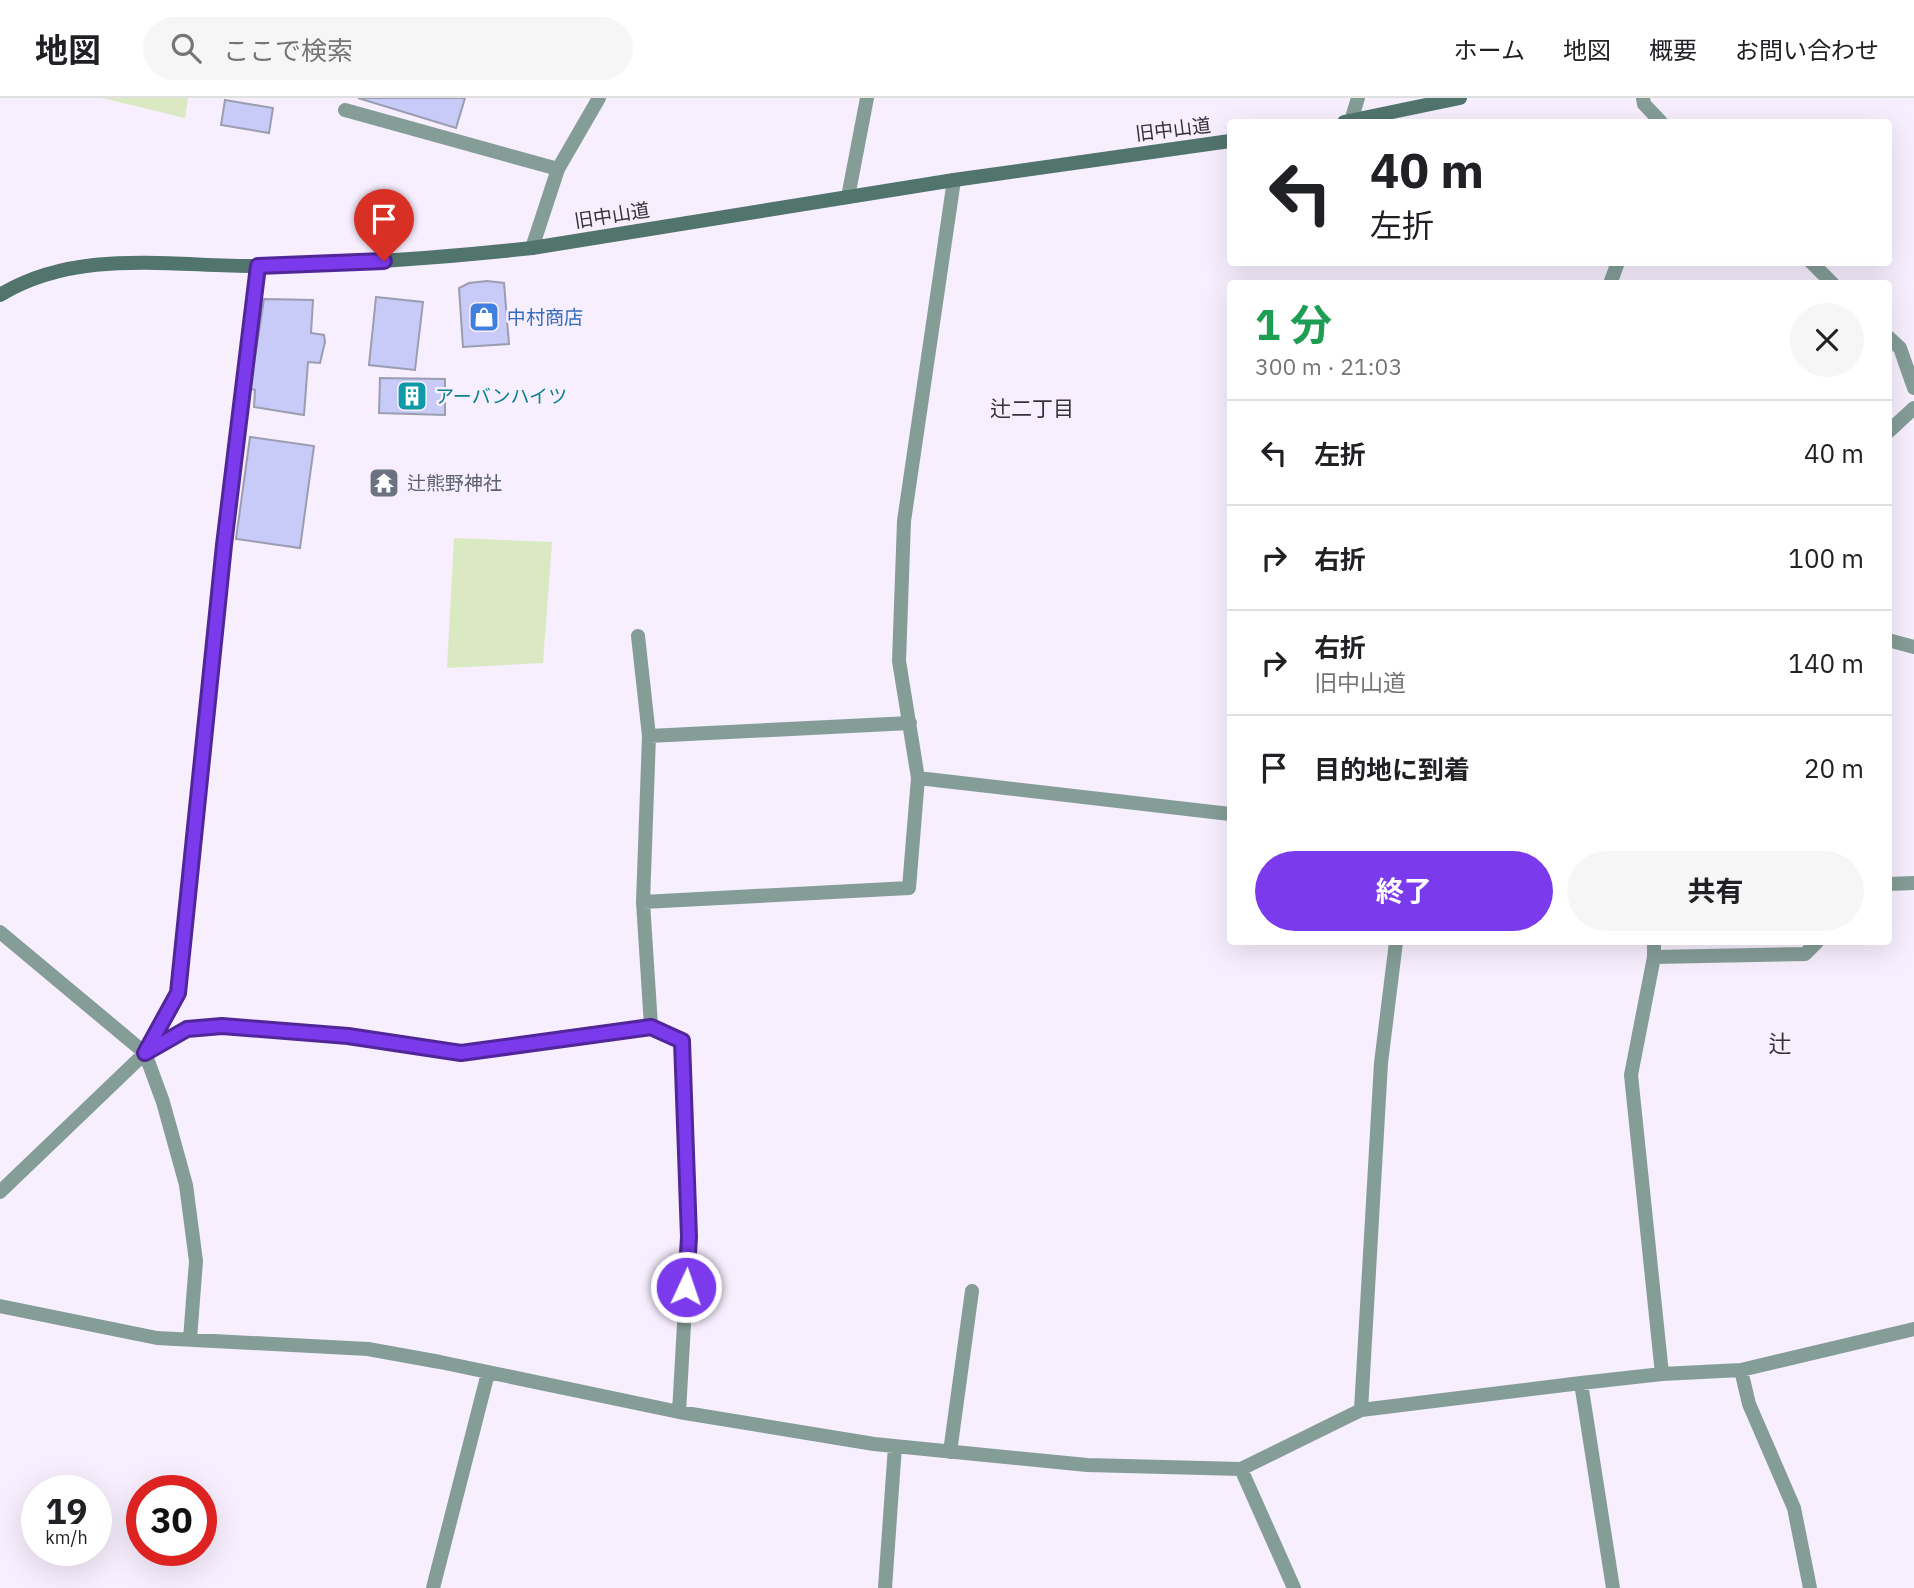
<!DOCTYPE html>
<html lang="ja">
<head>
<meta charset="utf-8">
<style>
	:root { --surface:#fff; --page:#f6f6f6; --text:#202124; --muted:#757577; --line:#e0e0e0; --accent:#7c3aed }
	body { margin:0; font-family:"IBM Plex Sans","Noto Sans JP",sans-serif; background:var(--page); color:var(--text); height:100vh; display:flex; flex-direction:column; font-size:26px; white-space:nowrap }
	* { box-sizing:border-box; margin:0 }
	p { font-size:23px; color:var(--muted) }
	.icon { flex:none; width:38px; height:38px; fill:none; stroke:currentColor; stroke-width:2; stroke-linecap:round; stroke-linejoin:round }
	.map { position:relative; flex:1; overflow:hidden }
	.drawer { position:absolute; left:1227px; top:182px; width:665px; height:665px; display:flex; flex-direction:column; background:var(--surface); border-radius:7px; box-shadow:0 7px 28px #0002 }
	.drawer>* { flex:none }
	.guide { position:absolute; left:1227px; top:21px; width:665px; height:147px; border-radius:7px; box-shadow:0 7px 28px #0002; background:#fff; color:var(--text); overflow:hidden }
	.speed { position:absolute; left:21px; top:1377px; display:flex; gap:14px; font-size:35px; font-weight:700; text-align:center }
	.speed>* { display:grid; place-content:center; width:91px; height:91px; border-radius:50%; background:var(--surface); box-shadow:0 7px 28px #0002; line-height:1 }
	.speed small { font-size:18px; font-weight:400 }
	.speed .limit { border:10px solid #d22; background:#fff; color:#111 }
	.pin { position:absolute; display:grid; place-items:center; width:60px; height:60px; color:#fff; margin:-72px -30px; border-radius:50% 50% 50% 0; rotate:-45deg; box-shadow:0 0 7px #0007 }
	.pin .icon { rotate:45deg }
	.me { position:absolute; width:77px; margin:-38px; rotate:3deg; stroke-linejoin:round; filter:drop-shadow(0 0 5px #0008) }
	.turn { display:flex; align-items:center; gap:24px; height:147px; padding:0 28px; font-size:32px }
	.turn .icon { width:91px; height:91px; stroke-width:2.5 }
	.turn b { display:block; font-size:49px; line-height:60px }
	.round { display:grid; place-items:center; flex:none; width:74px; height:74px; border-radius:37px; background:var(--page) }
	.headline { display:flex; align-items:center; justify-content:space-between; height:119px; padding:0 28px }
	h1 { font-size:42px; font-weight:700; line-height:52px; color:#1e9e55 }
	.primary-button { display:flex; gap:14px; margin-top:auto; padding:14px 28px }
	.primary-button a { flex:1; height:80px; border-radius:42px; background:var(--accent); color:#fff; font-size:28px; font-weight:700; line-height:80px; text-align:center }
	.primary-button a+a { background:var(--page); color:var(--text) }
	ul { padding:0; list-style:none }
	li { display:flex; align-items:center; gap:21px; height:105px; padding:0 28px; border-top:2px solid var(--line) }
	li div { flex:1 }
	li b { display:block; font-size:26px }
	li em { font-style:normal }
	header { display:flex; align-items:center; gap:42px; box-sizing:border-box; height:98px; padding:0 35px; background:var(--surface); border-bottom:2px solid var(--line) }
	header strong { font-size:33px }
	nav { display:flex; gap:38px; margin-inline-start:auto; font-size:24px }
	.search { width:490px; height:63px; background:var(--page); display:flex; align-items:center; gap:18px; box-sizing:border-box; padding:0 24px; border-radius:38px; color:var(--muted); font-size:26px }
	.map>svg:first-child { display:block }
</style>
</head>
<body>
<header>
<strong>地図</strong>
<div class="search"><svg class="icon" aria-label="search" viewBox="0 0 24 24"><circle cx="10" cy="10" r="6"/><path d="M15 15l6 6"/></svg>ここで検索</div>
<nav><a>ホーム</a><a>地図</a><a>概要</a><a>お問い合わせ</a></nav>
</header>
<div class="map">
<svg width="1914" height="1490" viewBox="0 0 1914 1490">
	<rect width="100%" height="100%" fill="#f7eefe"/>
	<path fill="#dbe9c2" d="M102 0H188L185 20Z
		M454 440 552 444 543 565 447 570Z"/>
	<path fill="#c8caf7" stroke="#9b9db0" stroke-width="2" d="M358 0H465L456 30Z
		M225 2 273 10 269 35 221 27Z
		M487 183 504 185 509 246 463 249 459 190 469 185Z
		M376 199 423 204 415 272 369 267Z
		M264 201 313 202 311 235 324 237 325 244 320 265 308 264 304 317 254 309 255 292 250 291Z
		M380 280 445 281V317L379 315Z
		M250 339 314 348 300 450 236 441Z"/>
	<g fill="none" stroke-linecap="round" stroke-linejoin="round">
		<path stroke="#859d97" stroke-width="14" d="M1643 0 1644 6 1661 24
			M345 12 558 71
			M1351 23 1358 0
			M848 99 867 0
			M532 150 558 71 599 0
			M1811 164 1833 186
			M1610 186 1618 164
			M1888 239 1900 250 1914 290
			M1888 334 1914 310
			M638 538 649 638 643 804 651 928
			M1888 542 1914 549
			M649 638 910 625
			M918 680 1230 716
			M1888 786 1914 785
			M643 804 909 790 918 680 899 563 904 423 954 82
			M0 834 145 955 163 1004 186 1087 196 1163 190 1241
			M1654 844V859L1631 977 1662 1276
			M1654 859 1805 856 1817 844
			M145 955 178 895 224 447 258 168
			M0 1094 145 955 187 931 222 928 348 938 461 955 651 928 682 943 689 1139 679 1314
			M0 1208 157 1240 368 1251 440 1264 679 1314 874 1346 1087 1367 1241 1371 1361 1312 1581 1285 1662 1276 1741 1272 1914 1231
			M1741 1272 1749 1306 1794 1410 1810 1490
			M1581 1285 1613 1490
			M1361 1312 1381 965 1396 844
			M950 1354 972 1193
			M1241 1371 1294 1490
			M433 1490 488 1275
			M885 1490 895 1348"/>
		<path stroke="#51746c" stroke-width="14" d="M1344 24 1460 0
			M0 197C79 149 173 169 261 168 351 166 442 160 532 150L954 82 1230 43"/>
	</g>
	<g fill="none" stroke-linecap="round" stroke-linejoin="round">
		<g stroke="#51269a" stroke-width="18">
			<path id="route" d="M384 163 258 168 224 447 178 895 145 955 187 931 222 928 348 938 461 955 651 929 682 943 689 1139 686 1189"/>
		</g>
		<use href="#route" stroke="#7c3aed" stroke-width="12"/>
	</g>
	<defs>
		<g id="shop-square" transform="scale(1.575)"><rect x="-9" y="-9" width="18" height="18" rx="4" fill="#3f7fe0" stroke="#f7eefe"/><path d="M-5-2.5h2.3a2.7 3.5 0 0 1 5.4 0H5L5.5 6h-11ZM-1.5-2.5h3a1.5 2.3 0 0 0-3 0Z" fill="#fff"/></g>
		<g id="building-square" transform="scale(1.575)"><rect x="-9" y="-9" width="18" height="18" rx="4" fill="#0f9aa8" stroke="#f7eefe"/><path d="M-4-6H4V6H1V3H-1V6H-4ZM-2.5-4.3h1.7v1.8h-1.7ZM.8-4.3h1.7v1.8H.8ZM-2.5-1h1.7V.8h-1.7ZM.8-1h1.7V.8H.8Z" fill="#fff"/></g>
		<g id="temple-square" transform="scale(1.575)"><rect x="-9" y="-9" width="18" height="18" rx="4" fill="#6b7280" stroke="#f7eefe"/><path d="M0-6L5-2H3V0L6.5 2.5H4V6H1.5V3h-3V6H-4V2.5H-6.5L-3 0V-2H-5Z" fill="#fff"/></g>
	</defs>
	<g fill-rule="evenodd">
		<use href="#shop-square" x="484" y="219"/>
		<use href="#building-square" x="412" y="298"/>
		<use href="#temple-square" x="384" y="385"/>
	</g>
	<g text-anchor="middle" stroke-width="5" stroke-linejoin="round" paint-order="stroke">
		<g font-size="19" fill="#353139" stroke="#f7eefe">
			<text transform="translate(1173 31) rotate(-7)" y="7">旧中山道</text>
			<text transform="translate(612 117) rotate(-9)" y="7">旧中山道</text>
		</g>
		<g font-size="19" fill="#366cbe" stroke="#f7eefe" text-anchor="start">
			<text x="507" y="226">中村商店</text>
		</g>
		<g font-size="19" fill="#0d838f" stroke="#f7eefe" text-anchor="start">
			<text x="435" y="305">アーバンハイツ</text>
		</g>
		<g font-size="19" fill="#5b616d" stroke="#f7eefe" text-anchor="start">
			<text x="407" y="392">辻熊野神社</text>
		</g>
		<g font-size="21" fill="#353139" stroke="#f7eefe">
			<text x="1032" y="318">辻二丁目</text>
		</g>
		<g font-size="23" fill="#353139" stroke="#f7eefe">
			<text x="1780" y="954">辻</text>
		</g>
	</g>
</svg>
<div class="speed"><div>19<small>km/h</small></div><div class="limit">30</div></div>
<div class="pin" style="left:384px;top:163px;background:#d93025"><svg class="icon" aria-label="arrive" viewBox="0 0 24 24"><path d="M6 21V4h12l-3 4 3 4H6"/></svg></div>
<svg class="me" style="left:686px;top:1189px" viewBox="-20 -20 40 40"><circle r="17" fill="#7c3aed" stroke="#fff" stroke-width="3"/><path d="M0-11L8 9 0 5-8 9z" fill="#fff"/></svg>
<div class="guide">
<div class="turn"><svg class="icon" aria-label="left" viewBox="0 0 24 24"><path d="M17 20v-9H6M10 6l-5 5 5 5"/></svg><div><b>40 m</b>左折</div></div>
</div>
<section class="drawer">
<div class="headline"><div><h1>1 分</h1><p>300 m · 21:03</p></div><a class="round"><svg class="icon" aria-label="close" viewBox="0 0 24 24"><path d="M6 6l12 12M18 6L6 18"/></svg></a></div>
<ul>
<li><svg class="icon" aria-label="left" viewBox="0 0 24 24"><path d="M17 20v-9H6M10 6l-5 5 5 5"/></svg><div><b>左折</b></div><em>40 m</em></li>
<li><svg class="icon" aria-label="right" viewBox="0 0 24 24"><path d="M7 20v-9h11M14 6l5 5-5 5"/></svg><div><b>右折</b></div><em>100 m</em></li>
<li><svg class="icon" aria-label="right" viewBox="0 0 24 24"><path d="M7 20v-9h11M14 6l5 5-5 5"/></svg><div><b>右折</b><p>旧中山道</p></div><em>140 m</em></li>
<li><svg class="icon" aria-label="arrive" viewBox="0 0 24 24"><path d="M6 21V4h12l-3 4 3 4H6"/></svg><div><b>目的地に到着</b></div><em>20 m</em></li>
</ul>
<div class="primary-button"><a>終了</a><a>共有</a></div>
</section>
</div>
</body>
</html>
